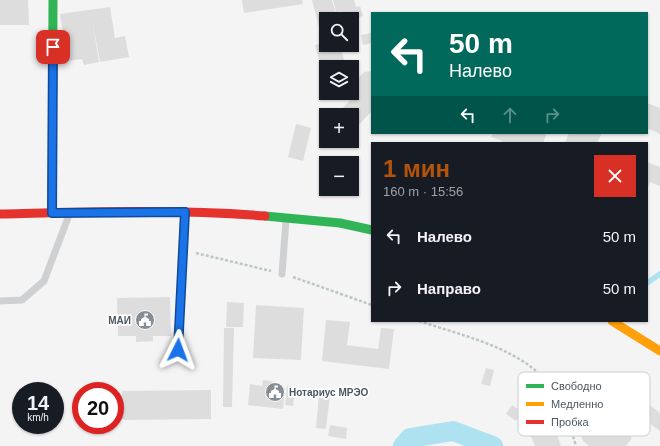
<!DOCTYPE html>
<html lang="ru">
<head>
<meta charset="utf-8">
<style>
	:root { --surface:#171b24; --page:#242831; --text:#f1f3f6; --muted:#9ea1a6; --accent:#b45309 }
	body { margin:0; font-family:Helvetica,sans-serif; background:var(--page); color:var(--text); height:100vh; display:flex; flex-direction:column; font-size:15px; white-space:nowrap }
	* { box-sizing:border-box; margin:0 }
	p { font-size:13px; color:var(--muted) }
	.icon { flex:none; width:22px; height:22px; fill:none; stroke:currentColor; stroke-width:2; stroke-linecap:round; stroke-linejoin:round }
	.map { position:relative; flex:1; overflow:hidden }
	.panel { position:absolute; left:371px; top:142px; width:277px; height:180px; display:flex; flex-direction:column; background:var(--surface); border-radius:0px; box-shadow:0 1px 3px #0004 }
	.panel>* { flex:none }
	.hud { position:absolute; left:371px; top:12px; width:277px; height:122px; border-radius:0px; box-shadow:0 1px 3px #0004; background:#00695c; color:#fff; overflow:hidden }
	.tools { position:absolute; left:319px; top:12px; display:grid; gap:8px }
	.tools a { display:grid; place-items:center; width:40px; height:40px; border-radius:0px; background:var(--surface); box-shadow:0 1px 3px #0004; font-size:20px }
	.speed { position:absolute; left:12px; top:382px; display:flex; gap:8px; font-size:20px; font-weight:700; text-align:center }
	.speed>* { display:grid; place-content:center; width:52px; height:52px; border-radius:50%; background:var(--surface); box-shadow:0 1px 3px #0004; line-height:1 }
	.speed small { font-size:10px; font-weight:400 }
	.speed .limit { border:6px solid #d22; background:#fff; color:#111 }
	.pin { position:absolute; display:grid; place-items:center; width:34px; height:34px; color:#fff; margin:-17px; border-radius:8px; box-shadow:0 2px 6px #0006 }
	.me { position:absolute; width:44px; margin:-22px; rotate:3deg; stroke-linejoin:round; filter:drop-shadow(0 0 3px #0008) }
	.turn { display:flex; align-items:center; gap:14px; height:84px; padding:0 12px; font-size:18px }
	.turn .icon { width:52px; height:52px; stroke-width:2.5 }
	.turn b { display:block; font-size:28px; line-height:34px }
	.lanes { display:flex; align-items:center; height:38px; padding:0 12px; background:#0003; justify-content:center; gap:20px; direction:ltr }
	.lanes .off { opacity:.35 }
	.round { display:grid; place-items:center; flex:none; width:42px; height:42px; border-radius:0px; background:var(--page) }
	.summary { display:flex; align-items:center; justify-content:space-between; height:68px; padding:0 12px }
	h1 { font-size:24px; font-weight:600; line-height:30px; color:var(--accent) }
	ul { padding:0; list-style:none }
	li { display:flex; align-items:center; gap:12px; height:52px; padding:0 12px }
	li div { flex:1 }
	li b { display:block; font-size:15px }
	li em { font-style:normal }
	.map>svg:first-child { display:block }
</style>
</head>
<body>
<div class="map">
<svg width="660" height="446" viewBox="0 0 660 446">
	<rect width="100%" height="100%" fill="#f4f4f4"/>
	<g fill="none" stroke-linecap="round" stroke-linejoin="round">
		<path stroke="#aee2f0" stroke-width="5.5" d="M647 283 660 274"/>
		<path stroke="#aee2f0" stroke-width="20" d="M403 446 410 438 453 431 493 446"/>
	</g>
	<path fill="#ddddde" d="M0 0H28L29 25H0Z
		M242 0H302L303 4 244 13Z
		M312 0H332L337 19H326V37L322 38Z
		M333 0H354L356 7 360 6 363 16 352 19 349 9 351 19H341L339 12 347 10 336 12Z
		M110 7 115 38 125 36 129 57 100 62 92 18 99 62 84 65 82 59 68 61 60 14Z
		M371 33 372 43 363 45 361 35Z
		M326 42V45H340L346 67H326V79H324L315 45Z
		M372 71V111L352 132V115H336L358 92 357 79 364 72Z
		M647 103 660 108V134L647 128Z
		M296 124 311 128 303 161 288 157Z
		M493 133H547L543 143H502V141L491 137Z
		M569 133H602L597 143H565Z
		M647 162 660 167V186L650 182 647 189Z
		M170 297 171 336H153V341L136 342V336H118L117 298Z
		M227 302 244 303 243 327H226Z
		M256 305 304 308 301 360 253 358Z
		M326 320 350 322 347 345 378 349 381 328 394 329 389 369 322 361Z
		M224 328H234L232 407H223Z
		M486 368 494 370 490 386 481 384Z
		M263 380 276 382 275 387 285 388 283 409 248 405 250 384 262 386Z
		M287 386 295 388 293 406 285 405Z
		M211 390V419L124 420V419H115V397H122V391Z
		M319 394 330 395 326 429 316 428Z
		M643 400 660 413V431L634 412Z
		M512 405 522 412 516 421 506 414Z
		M590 405 632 438 626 446H589L583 441 575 419 581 417Z
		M551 418 561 446H535L527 427Z
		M330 425 347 428 346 439 328 436Z"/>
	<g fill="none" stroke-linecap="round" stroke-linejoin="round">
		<path stroke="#bcc7c4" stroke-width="2.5" stroke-dasharray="3 2" stroke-linecap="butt" d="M196 253 271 271
			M293 277 372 305
			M419 321C472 339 529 349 561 399 567 409 572 434 576 446"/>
		<path stroke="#ced0d2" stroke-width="7" d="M282 274 286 220
			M0 301 22 300 44 281 69 215
			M178 350 185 215"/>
		<path stroke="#30b455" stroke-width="9" d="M52 213 53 0
			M265 216 340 223 372 230"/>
		<path stroke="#ff9f0a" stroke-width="9" d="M612 321 660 351"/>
		<path stroke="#e5322d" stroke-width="9" d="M0 214C88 212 177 209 265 216"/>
	</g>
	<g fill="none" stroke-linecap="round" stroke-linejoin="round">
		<g stroke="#114b97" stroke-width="10">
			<path id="route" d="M53 47 52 213 185 212 178 350"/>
		</g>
		<use href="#route" stroke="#1a73e8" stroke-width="7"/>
	</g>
	<defs>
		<g id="civic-disc" transform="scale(1)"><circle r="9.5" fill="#868d94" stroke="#fff"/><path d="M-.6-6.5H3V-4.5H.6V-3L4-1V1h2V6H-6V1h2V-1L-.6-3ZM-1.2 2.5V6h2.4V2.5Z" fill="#fff"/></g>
	</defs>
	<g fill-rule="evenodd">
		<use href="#civic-disc" x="145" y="320"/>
		<use href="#civic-disc" x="275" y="392"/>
	</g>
	<g text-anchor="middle" stroke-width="3.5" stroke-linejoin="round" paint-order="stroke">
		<g font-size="10" font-weight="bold" fill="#4a5661" stroke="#fff" text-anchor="end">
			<text x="131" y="324">МАИ</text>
			<text x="289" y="396" text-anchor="start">Нотариус МРЭО</text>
		</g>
	</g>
	<rect x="518" y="372" width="132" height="64" rx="6" fill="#fff" stroke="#c9ccd0" stroke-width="1"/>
	<rect x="526" y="384" width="18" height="4" fill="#30b455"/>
	<rect x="526" y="402" width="18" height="4" fill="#ff9f0a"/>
	<rect x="526" y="420" width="18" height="4" fill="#e5322d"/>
	<g font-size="11" fill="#4a5661">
		<text x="551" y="390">Свободно</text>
		<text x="551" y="408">Медленно</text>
		<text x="551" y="426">Пробка</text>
	</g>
</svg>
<div class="tools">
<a><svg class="icon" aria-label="search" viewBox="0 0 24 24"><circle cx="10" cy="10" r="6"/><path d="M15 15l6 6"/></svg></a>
<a><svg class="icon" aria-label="layers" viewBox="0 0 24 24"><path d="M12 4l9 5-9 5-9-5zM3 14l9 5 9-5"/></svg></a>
<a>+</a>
<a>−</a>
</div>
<div class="speed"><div>14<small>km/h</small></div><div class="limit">20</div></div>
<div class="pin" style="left:53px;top:47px;background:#d93025"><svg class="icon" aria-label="arrive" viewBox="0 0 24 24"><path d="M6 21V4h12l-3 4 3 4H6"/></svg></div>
<svg class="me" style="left:178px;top:350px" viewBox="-20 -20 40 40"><path d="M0-17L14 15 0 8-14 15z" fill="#1a73e8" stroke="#fff" stroke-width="4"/></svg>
<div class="hud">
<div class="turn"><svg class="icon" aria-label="left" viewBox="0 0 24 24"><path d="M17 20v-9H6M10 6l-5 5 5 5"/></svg><div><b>50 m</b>Налево</div></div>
<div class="lanes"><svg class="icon" aria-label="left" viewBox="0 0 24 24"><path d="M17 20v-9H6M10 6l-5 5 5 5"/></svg><svg class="icon off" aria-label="ahead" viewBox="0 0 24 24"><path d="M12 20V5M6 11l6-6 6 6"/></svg><svg class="icon off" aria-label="right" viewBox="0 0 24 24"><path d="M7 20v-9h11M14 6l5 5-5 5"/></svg></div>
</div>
<section class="panel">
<div class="summary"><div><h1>1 мин</h1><p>160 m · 15:56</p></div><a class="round" style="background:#d93025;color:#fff"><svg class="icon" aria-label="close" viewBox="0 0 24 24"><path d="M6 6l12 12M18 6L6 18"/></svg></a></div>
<ul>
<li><svg class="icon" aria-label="left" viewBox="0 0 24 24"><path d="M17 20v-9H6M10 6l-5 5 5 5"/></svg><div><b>Налево</b></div><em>50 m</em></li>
<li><svg class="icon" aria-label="right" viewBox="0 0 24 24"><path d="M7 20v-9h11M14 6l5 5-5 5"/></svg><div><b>Направо</b></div><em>50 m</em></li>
</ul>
</section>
</div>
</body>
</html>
